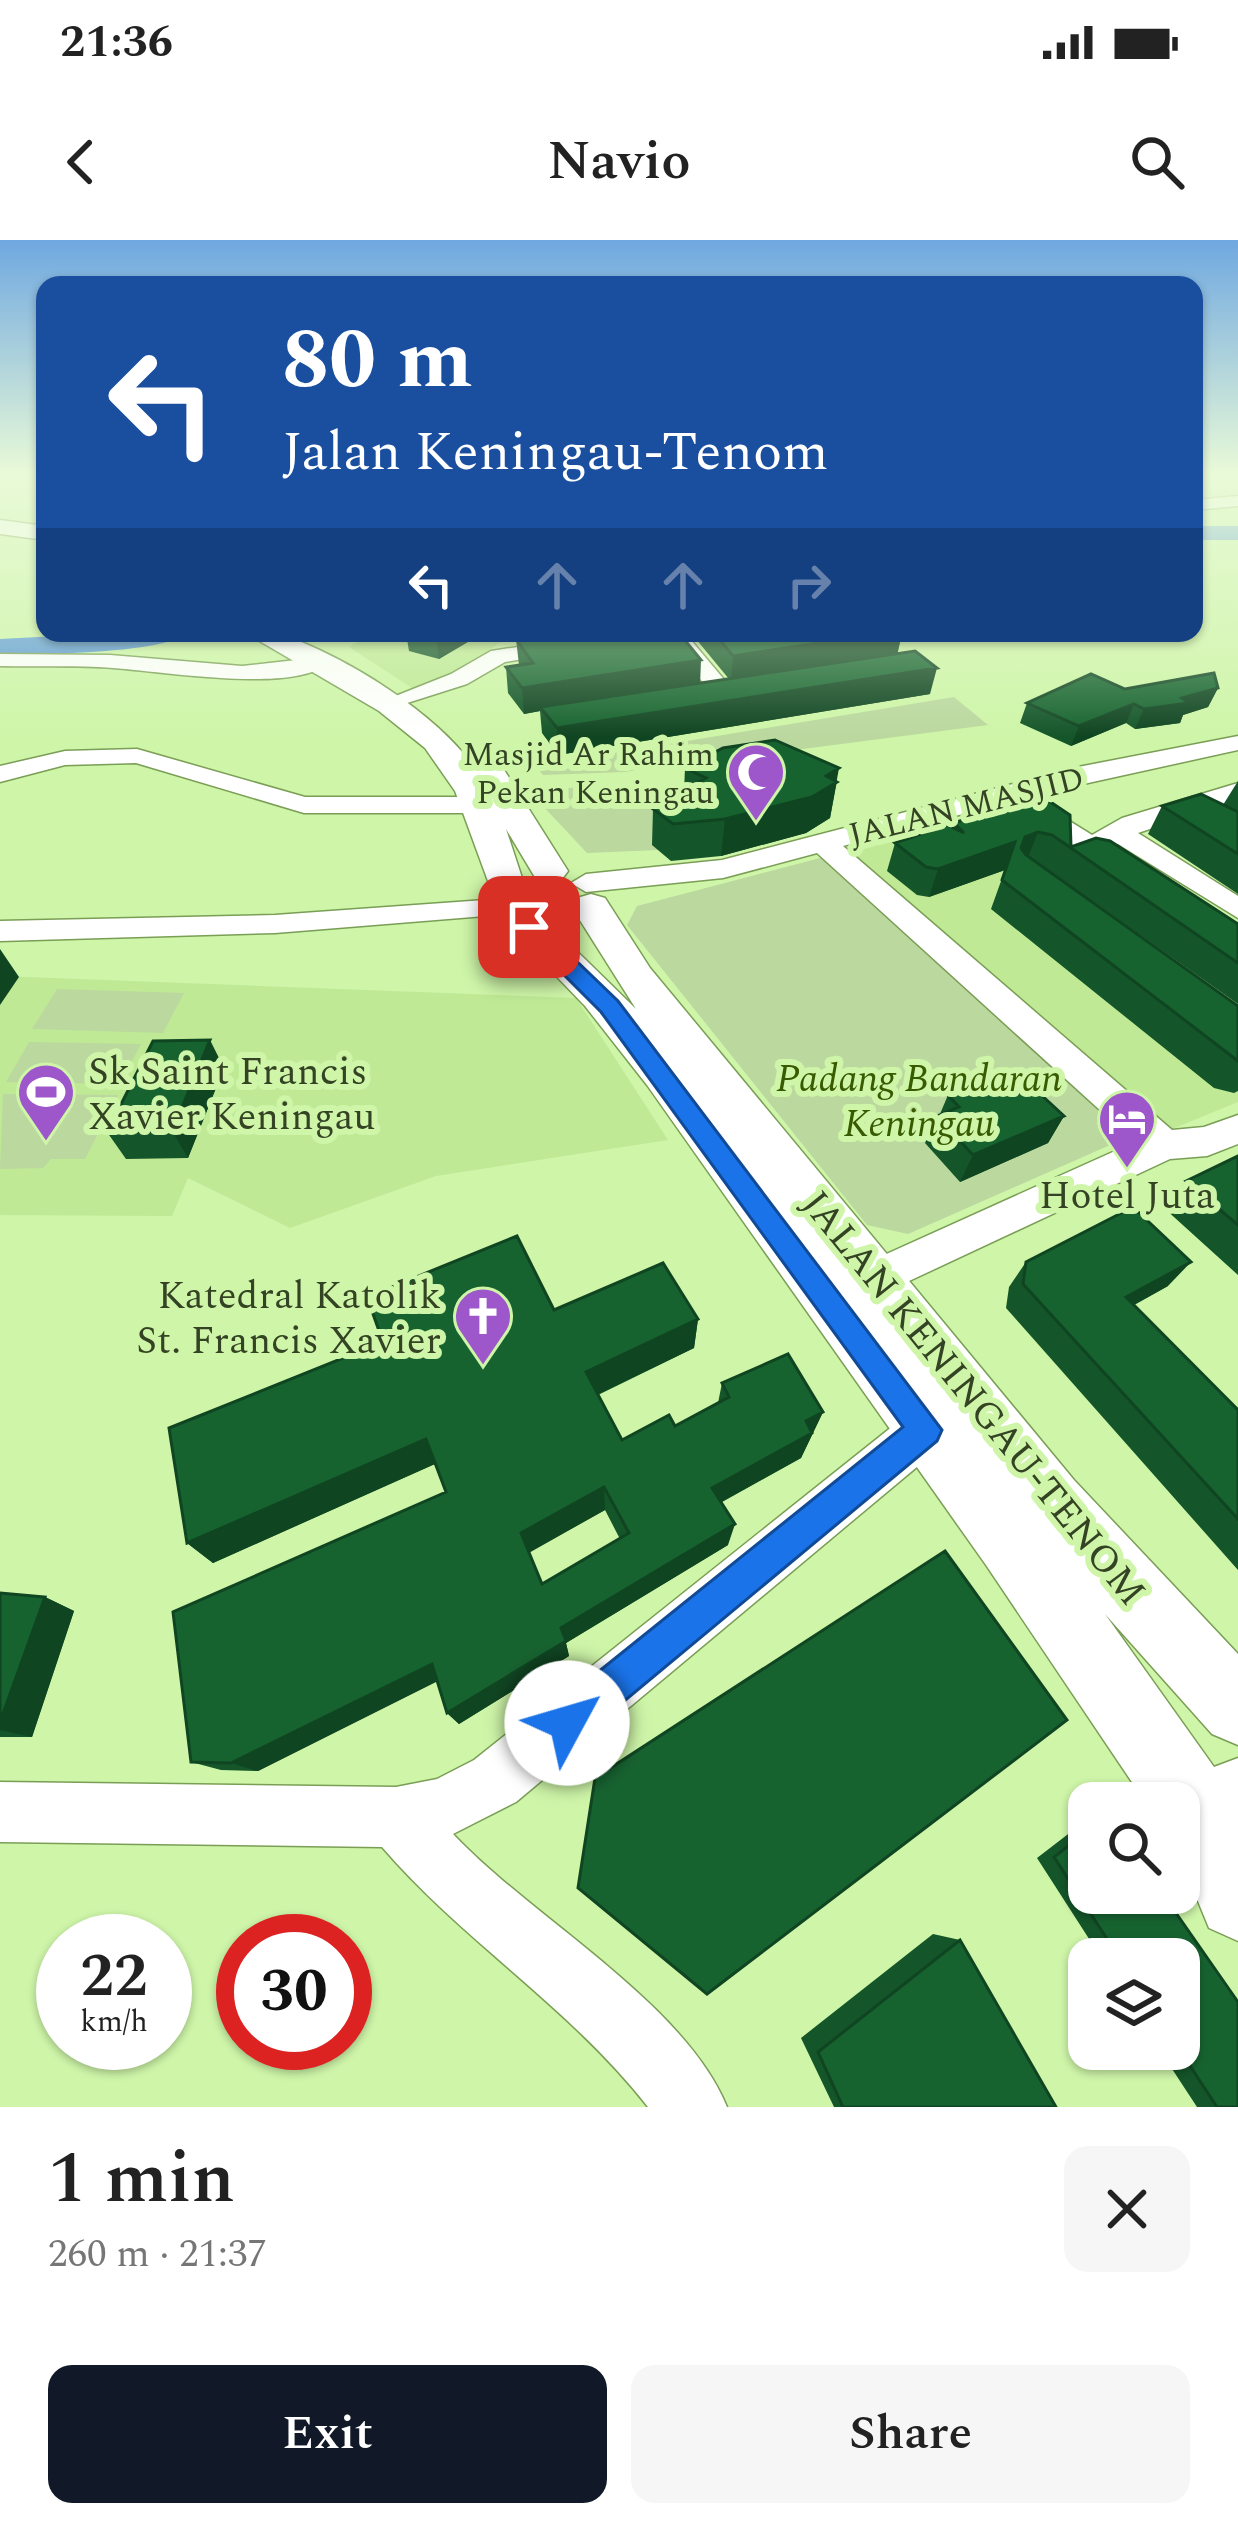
<!DOCTYPE html>
<html lang="en">
<head>
<meta charset="utf-8">
<style>
	:root { --surface:#fff; --page:#f6f6f6; --text:#222; --muted:#767676; --accent:#111827 }
	body { margin:0; font-family:Spectral,serif; background:var(--page); color:var(--text); height:100vh; display:flex; flex-direction:column; font-size:45px; white-space:nowrap }
	* { box-sizing:border-box; margin:0 }
	p { font-size:39px; color:var(--muted) }
	.icon { flex:none; width:66px; height:66px; fill:none; stroke:currentColor; stroke-width:2; stroke-linecap:round; stroke-linejoin:round }
	.map { position:relative; height:1867px; overflow:hidden }
	.panel { display:flex; flex-direction:column; background:var(--surface); flex:1 }
	.panel>* { flex:none }
	.guide { position:absolute; left:36px; top:36px; width:1167px; height:366px; border-radius:24px; box-shadow:0 3px 9px #0004; background:#1a4fa0; color:#fff; overflow:hidden }
	.fabs { position:absolute; left:1068px; top:1542px; display:grid; gap:24px }
	.fabs a { display:grid; place-items:center; width:132px; height:132px; border-radius:24px; background:var(--surface); box-shadow:0 3px 9px #0004; font-size:60px }
	.speed { position:absolute; left:36px; top:1674px; display:flex; gap:24px; font-size:60px; font-weight:700; text-align:center }
	.speed>* { display:grid; place-content:center; width:156px; height:156px; border-radius:50%; background:var(--surface); box-shadow:0 3px 9px #0004; line-height:1 }
	.speed small { font-size:30px; font-weight:400 }
	.speed .limit { border:18px solid #d22; background:#fff; color:#111 }
	.pin { position:absolute; display:grid; place-items:center; width:102px; height:102px; color:#fff; margin:-51px; border-radius:24px; box-shadow:0 6px 18px #0006 }
	.me { position:absolute; width:132px; margin:-66px; rotate:51deg; stroke-linejoin:round; filter:drop-shadow(0 0 9px #0008) }
	.turn { display:flex; align-items:center; gap:42px; height:252px; padding:0 48px; font-size:54px }
	.turn .icon { width:156px; height:156px; stroke-width:2.5 }
	.turn b { display:block; font-size:84px; line-height:102px }
	.lanes { display:flex; align-items:center; height:114px; padding:0 48px; background:#0003; justify-content:center; gap:60px; direction:ltr }
	.lanes .off { opacity:.35 }
	.round { display:grid; place-items:center; flex:none; width:126px; height:126px; border-radius:24px; background:var(--page) }
	.overview { display:flex; align-items:center; justify-content:space-between; height:204px; padding:0 48px }
	h1 { font-size:72px; font-weight:600; line-height:90px }
	.action { display:flex; gap:24px; margin-top:auto; padding:24px 48px }
	.action a { flex:1; height:138px; border-radius:24px; background:var(--accent); color:#fff; font-size:48px; font-weight:600; line-height:138px; text-align:center }
	.action a+a { background:var(--page); color:var(--text) }
	.status { display:flex; justify-content:space-between; align-items:center; height:84px; padding:0 60px; background:var(--surface); direction:ltr }
	.status svg { height:33px; fill:currentColor }
	header { display:flex; justify-content:space-between; align-items:center; height:156px; padding:0 48px; background:var(--surface); font-size:54px; font-weight:600 }
	.map>svg:first-child { display:block }
</style>
</head>
<body>
<div class="status"><b>21:36</b><svg viewBox="0 0 49 12"><path d="M0 12V9h3v3zM5 12V6h3v6zM10 12V3h3v9zM15 12V0h3v12zM26 1h20v11H26zM47 4h2v5h-2z"/></svg></div>
<header><svg class="icon" aria-label="back" viewBox="0 0 24 24"><path d="M15 5l-7 7 7 7"/></svg>Navio<svg class="icon" aria-label="search" viewBox="0 0 24 24"><circle cx="10" cy="10" r="6"/><path d="M15 15l6 6"/></svg></header>
<div class="map">
<svg width="1238" height="1867" viewBox="0 0 1238 1867">
	<rect width="100%" height="100%" fill="#cef5a8"/>
	<path fill="#bfe995" d="M351 393H514L453 435 412 448 349 407 367 397Z
		M1037 557 1238 689V862L1172 889 848 610Z
		M0 736 576 758 668 900 436 936 290 988 188 938 172 976 0 975Z"/>
	<path fill="#bbd89f" d="M954 457 988 485 624 532 543 535 536 526Z
		M586 546 612 552 622 562 681 549 685 577 657 610 587 613 543 566 539 552Z
		M824 617 1135 894 908 994 867 985 627 685 637 666Z
		M57 749 184 753 163 793 32 789Z
		M29 802 141 804 120 844 6 842Z
		M3 854 118 855 85 919H51L43 928 0 929Z"/>
	<g fill="none" stroke-linecap="round" stroke-linejoin="round">
		<path fill="#5997d5" fill-rule="evenodd" d="M1194 286H1238V300H1194Z
			M114 393H186C165 414 36 414 0 415V399Z"/>
		<g stroke="#7a9e55" stroke-width="3">
			<path id="minor" d="M1238 256V266L1194 270V260Z
				M609 393H660L650 399 505 422 467 444 404 464 393 457 451 434 491 411Z
				M664 393H685L732 449V459H716Z
				M0 414 110 415 242 426 314 418 325 425C290 453 159 431 113 428 75 425 37 427 0 426Z
				M1238 496V510L1029 556 1092 595 1122 578 1238 543V559L1138 593 1238 656V678L1118 604 1110 607 1141 631 1127 640 1117 637 1017 569 1015 560 843 606 1172 890 1204 887 1238 875V904L1207 916 1170 919 877 1056 862 1051 856 1038 862 1025 1135 902 817 613 723 638 586 652 571 643 586 634 722 620 1078 527Z
				M137 509 305 557H477L490 565 477 573H304L136 523 65 525 0 542V526L65 511Z
				M499 659 514 668 510 674 275 693 0 701V681L275 675Z
				M925 1167 942 1174 949 1190 942 1206 516 1562 453 1594C532 1678 684 1762 727 1867H648C572 1769 463 1701 382 1607L0 1602V1542L396 1547 437 1539 474 1520 908 1174Z"/>
		</g>
		<g stroke="#7a9e55" stroke-width="3">
			<path id="major" d="M0 280 45 286V300L0 294Z
				M246 393C257 393 272 391 283 395 348 418 435 472 475 528L489 522 501 525 568 631 562 639H536L506 589 524 644 518 652H492L455 551 425 508 379 471Z
				M591 654 605 658 650 728 1074 1240 1238 1414V1505L1212 1494 1105 1374 1214 1527 1238 1518V1701L1209 1688 1179 1615V1563H1146L986 1325 647 845 585 766 509 687 515 678 529 675 543 678 636 769 571 666 577 658Z"/>
		</g>
		<use href="#minor" fill="#fff" fill-rule="evenodd"/>
		<use href="#major" fill="#fff" fill-rule="evenodd"/>
	</g>
	<path fill="#145529" fill-rule="evenodd" d="M406 393H483L439 419 409 411Z
		M691 393H902L897 414 930 454 558 515 542 493 540 471 524 474 508 453 506 427 519 425 516 399 700 443 729 439Z
		M1218 448 1208 467 1183 475 1180 483 1135 489 1126 483 1071 506 1020 483 1027 463 1125 449Z
		M685 528 837 541 830 578 806 593 721 616 671 621 652 605 653 569 684 551Z
		M1238 541V654L1148 594 1162 566 1223 565Z
		M1033 557 1071 607 1238 684V764L1038 623 1238 766V851L1234 853 1214 848 991 669 1005 630 929 657 917 655 887 631 895 603 952 588 954 583Z
		M224 828 188 918 126 919 107 892Z
		M998 851 1064 876 1048 903 960 942 925 903 937 876 940 874 948 855Z
		M1238 916V1035L1164 968 1186 941Z
		M1026 1022 1168 1046 1134 1065 1238 1170V1330L1006 1068 1009 1047Z
		M554 1070 698 1079 694 1108 598 1155 622 1200 675 1186 718 1163 722 1143 823 1172 801 1218 722 1262 728 1305 566 1403 569 1416 459 1484 447 1473 437 1441 258 1531 221 1530 191 1522 446 1252 435 1224 213 1323 187 1303 383 1102ZM605 1270 620 1299 542 1344 529 1312Z
		M0 1353 45 1357 74 1371 32 1497H0Z
		M1089 1578V1653H1162L1238 1762V1867H1197L1159 1809H1179V1719H1102L1037 1618Z
		M933 1694 960 1700 1056 1867H834L801 1798Z"/>
	<path fill="#104522" d="M438 393H483L439 419 436 394Z
		M885 393H902L897 416 731 441 733 416Z
		M701 420 700 446 540 467V471L524 474 522 448Z
		M937 428 930 454 558 515 557 488Z
		M1218 448 1208 467 1183 475 1180 483 1135 489 1144 469Z
		M1134 464 1126 483 1071 506 1079 486Z
		M839 528 830 578 806 593 721 616 725 579 826 536Z
		M1038 592 1027 620 1014 625 1025 597Z
		M1015 602 1005 630 929 657 938 629Z
		M0 709 19 737 0 765Z
		M210 800 224 828 188 918 172 891Z
		M1064 876 1048 903 960 942 973 915Z
		M1191 1022 1168 1046 1105 1081 1126 1057Z
		M698 1079 694 1108 588 1159 586 1132Z
		M823 1172 801 1218 707 1270 712 1248 806 1181Z
		M426 1199 437 1223 213 1323 187 1303Z
		M604 1247 605 1270 527 1314 521 1293Z
		M735 1284 728 1305 566 1403 569 1416 459 1484 447 1473 561 1388Z
		M45 1357 74 1371 32 1497 0 1490V1482Z
		M432 1424 444 1438 258 1531 231 1523Z"/>
	<path fill="#176330" stroke="#104522" stroke-width="3" fill-rule="evenodd" d="M554 393H679L701 420 522 448 506 427 533 423 516 399Z
		M714 393H885L733 416Z
		M915 411 937 428 557 488 540 467Z
		M1214 433 1218 448 1182 458 1189 463 1144 469 1134 464 1079 486 1027 463 1091 434 1125 449Z
		M775 500 839 528 826 536 837 542 812 557 725 579 673 584 653 569 706 538 685 528 723 508Z
		M1201 554 1238 572V614L1162 566Z
		M1033 557 1046 559 1070 575 1071 607 1096 598 1110 601 1238 684V723L1052 595 1038 592 1025 597 1021 608 1026 615 1238 766V821L1002 640 1015 602 938 629 926 627 895 603 947 585 964 593 954 583Z
		M210 800 172 891 107 892 153 801Z
		M986 840 998 851 1025 840 1064 876 973 915 937 876 959 867 948 855Z
		M1238 916V985L1186 941Z
		M1133 967 1191 1022 1126 1057 1238 1170V1279L1023 1044 1026 1022Z
		M517 996 554 1070 663 1023 698 1079 586 1132 622 1200 669 1175 675 1186 729 1157 722 1143 788 1114 823 1172 806 1181 812 1193 712 1248 735 1284 561 1388 566 1401 447 1473 432 1424 231 1523 191 1522 173 1372 446 1252 426 1199 187 1303 169 1188 383 1102 367 1057ZM604 1247 629 1293 542 1344 521 1293Z
		M945 1311 1067 1480 707 1754 578 1648 595 1538Z
		M0 1353 45 1357 0 1482Z
		M1089 1590V1653H1162L1238 1762V1867H1217L1179 1809V1719H1120L1054 1617Z
		M960 1700 1056 1867H843L818 1812Z"/>
	<linearGradient id="sky" x2="0" y2="1"><stop stop-color="#6fa8e0"/><stop offset="0.47" stop-color="#e9fad8"/><stop offset="1" stop-color="#e9fad8" stop-opacity="0"/></linearGradient>
	<rect width="1238" height="497" fill="url(#sky)"/>
	<path fill="#1a73e8" stroke="#114b97" stroke-width="3" d="M529 680 536 682 618 761 942 1190 937 1201 581 1497 567 1503 552 1497 547 1483 552 1469 903 1187 601 772 521 692V682Z"/>
	<defs>
		<g id="mosque-pin" transform="scale(3)"><path d="M0 17L-7.5 6A9.5 9.5 0 1 1 7.5 6Z" fill="#9d57cb" stroke="#cef5a8"/><path d="M3.5-4.9A6 6 0 1 0 3.5 4.9A5 5 0 1 1 3.5-4.9Z" fill="#fff"/></g>
		<g id="stadium-pin" transform="scale(3)"><path d="M0 17L-7.5 6A9.5 9.5 0 1 1 7.5 6Z" fill="#9d57cb" stroke="#cef5a8"/><path d="M0-5a6.5 5 0 1 0 0 10a6.5 5 0 1 0 0-10ZM-3.5-1.8h7v3.6h-7Z" fill="#fff"/></g>
		<g id="hotel-pin" transform="scale(3)"><path d="M0 17L-7.5 6A9.5 9.5 0 1 1 7.5 6Z" fill="#9d57cb" stroke="#cef5a8"/><path d="M-6-4.5h1.5V1H6V5H4.5V3h-9V5H-6ZM-4 0a1.8 1.8 0 1 1 3.6 0ZM.5 0V-2.5h3Q6-2.5 6 0Z" fill="#fff"/></g>
		<g id="church-pin" transform="scale(3)"><path d="M0 17L-7.5 6A9.5 9.5 0 1 1 7.5 6Z" fill="#9d57cb" stroke="#cef5a8"/><path d="M-1.2-6h2.4v3.5h3.3v2.4h-3.3V6h-2.4V-.1h-3.3v-2.4h3.3Z" fill="#fff"/></g>
	</defs>
	<g fill-rule="evenodd">
		<use href="#mosque-pin" x="756" y="532"/>
		<use href="#stadium-pin" x="46" y="852"/>
		<use href="#hotel-pin" x="1127" y="879"/>
		<use href="#church-pin" x="483" y="1076"/>
	</g>
	<g text-anchor="middle" stroke-width="12" stroke-linejoin="round" paint-order="stroke">
		<g font-size="33" fill="#334323" stroke="#cef5a8" text-anchor="end">
			<text x="714" y="525">Masjid Ar Rahim<tspan x="714" dy="38">Pekan Keningau</tspan></text>
		</g>
		<g font-size="33" fill="#334323" stroke="#cef5a8">
			<text transform="translate(966 565) rotate(-14)" y="12">JALAN MASJID</text>
		</g>
		<g font-size="39" fill="#334323" stroke="#cef5a8" text-anchor="start">
			<text x="88" y="844">Sk Saint Francis<tspan x="88" dy="45">Xavier Keningau</tspan></text>
			<text x="1127" y="968" text-anchor="middle">Hotel Juta</text>
			<text x="441" y="1068" text-anchor="end">Katedral Katolik<tspan x="441" dy="45">St. Francis Xavier</tspan></text>
		</g>
		<g font-size="39" font-style="italic" fill="#385a00" stroke="#cef5a8">
			<text x="919" y="851">Padang Bandaran<tspan x="919" dy="45">Keningau</tspan></text>
		</g>
		<g font-size="39" fill="#334323" stroke="#cef5a8">
			<text transform="translate(975 1157) rotate(51)" y="14">JALAN KENINGAU-TENOM</text>
		</g>
	</g>
</svg>
<div class="fabs">
<a><svg class="icon" aria-label="search" viewBox="0 0 24 24"><circle cx="10" cy="10" r="6"/><path d="M15 15l6 6"/></svg></a>
<a><svg class="icon" aria-label="layers" viewBox="0 0 24 24"><path d="M12 4l9 5-9 5-9-5zM3 14l9 5 9-5"/></svg></a>
</div>
<div class="speed"><div>22<small>km/h</small></div><div class="limit">30</div></div>
<div class="pin" style="left:529px;top:687px;background:#d93025"><svg class="icon" aria-label="arrive" viewBox="0 0 24 24"><path d="M6 21V4h12l-3 4 3 4H6"/></svg></div>
<svg class="me" style="left:567px;top:1483px" viewBox="-20 -20 40 40"><circle r="19" fill="#fff"/><path d="M0-13L10 11 0 6-10 11z" fill="#1a73e8"/></svg>
<div class="guide">
<div class="turn"><svg class="icon" aria-label="left" viewBox="0 0 24 24"><path d="M17 20v-9H6M10 6l-5 5 5 5"/></svg><div><b>80 m</b>Jalan Keningau-Tenom</div></div>
<div class="lanes"><svg class="icon" aria-label="left" viewBox="0 0 24 24"><path d="M17 20v-9H6M10 6l-5 5 5 5"/></svg><svg class="icon off" aria-label="ahead" viewBox="0 0 24 24"><path d="M12 20V5M6 11l6-6 6 6"/></svg><svg class="icon off" aria-label="ahead" viewBox="0 0 24 24"><path d="M12 20V5M6 11l6-6 6 6"/></svg><svg class="icon off" aria-label="right" viewBox="0 0 24 24"><path d="M7 20v-9h11M14 6l5 5-5 5"/></svg></div>
</div>
</div>
<section class="panel">
<div class="overview"><div><h1>1 min</h1><p>260 m · 21:37</p></div><a class="round"><svg class="icon" aria-label="close" viewBox="0 0 24 24"><path d="M6 6l12 12M18 6L6 18"/></svg></a></div>
<div class="action"><a>Exit</a><a>Share</a></div>
</section>
</body>
</html>
